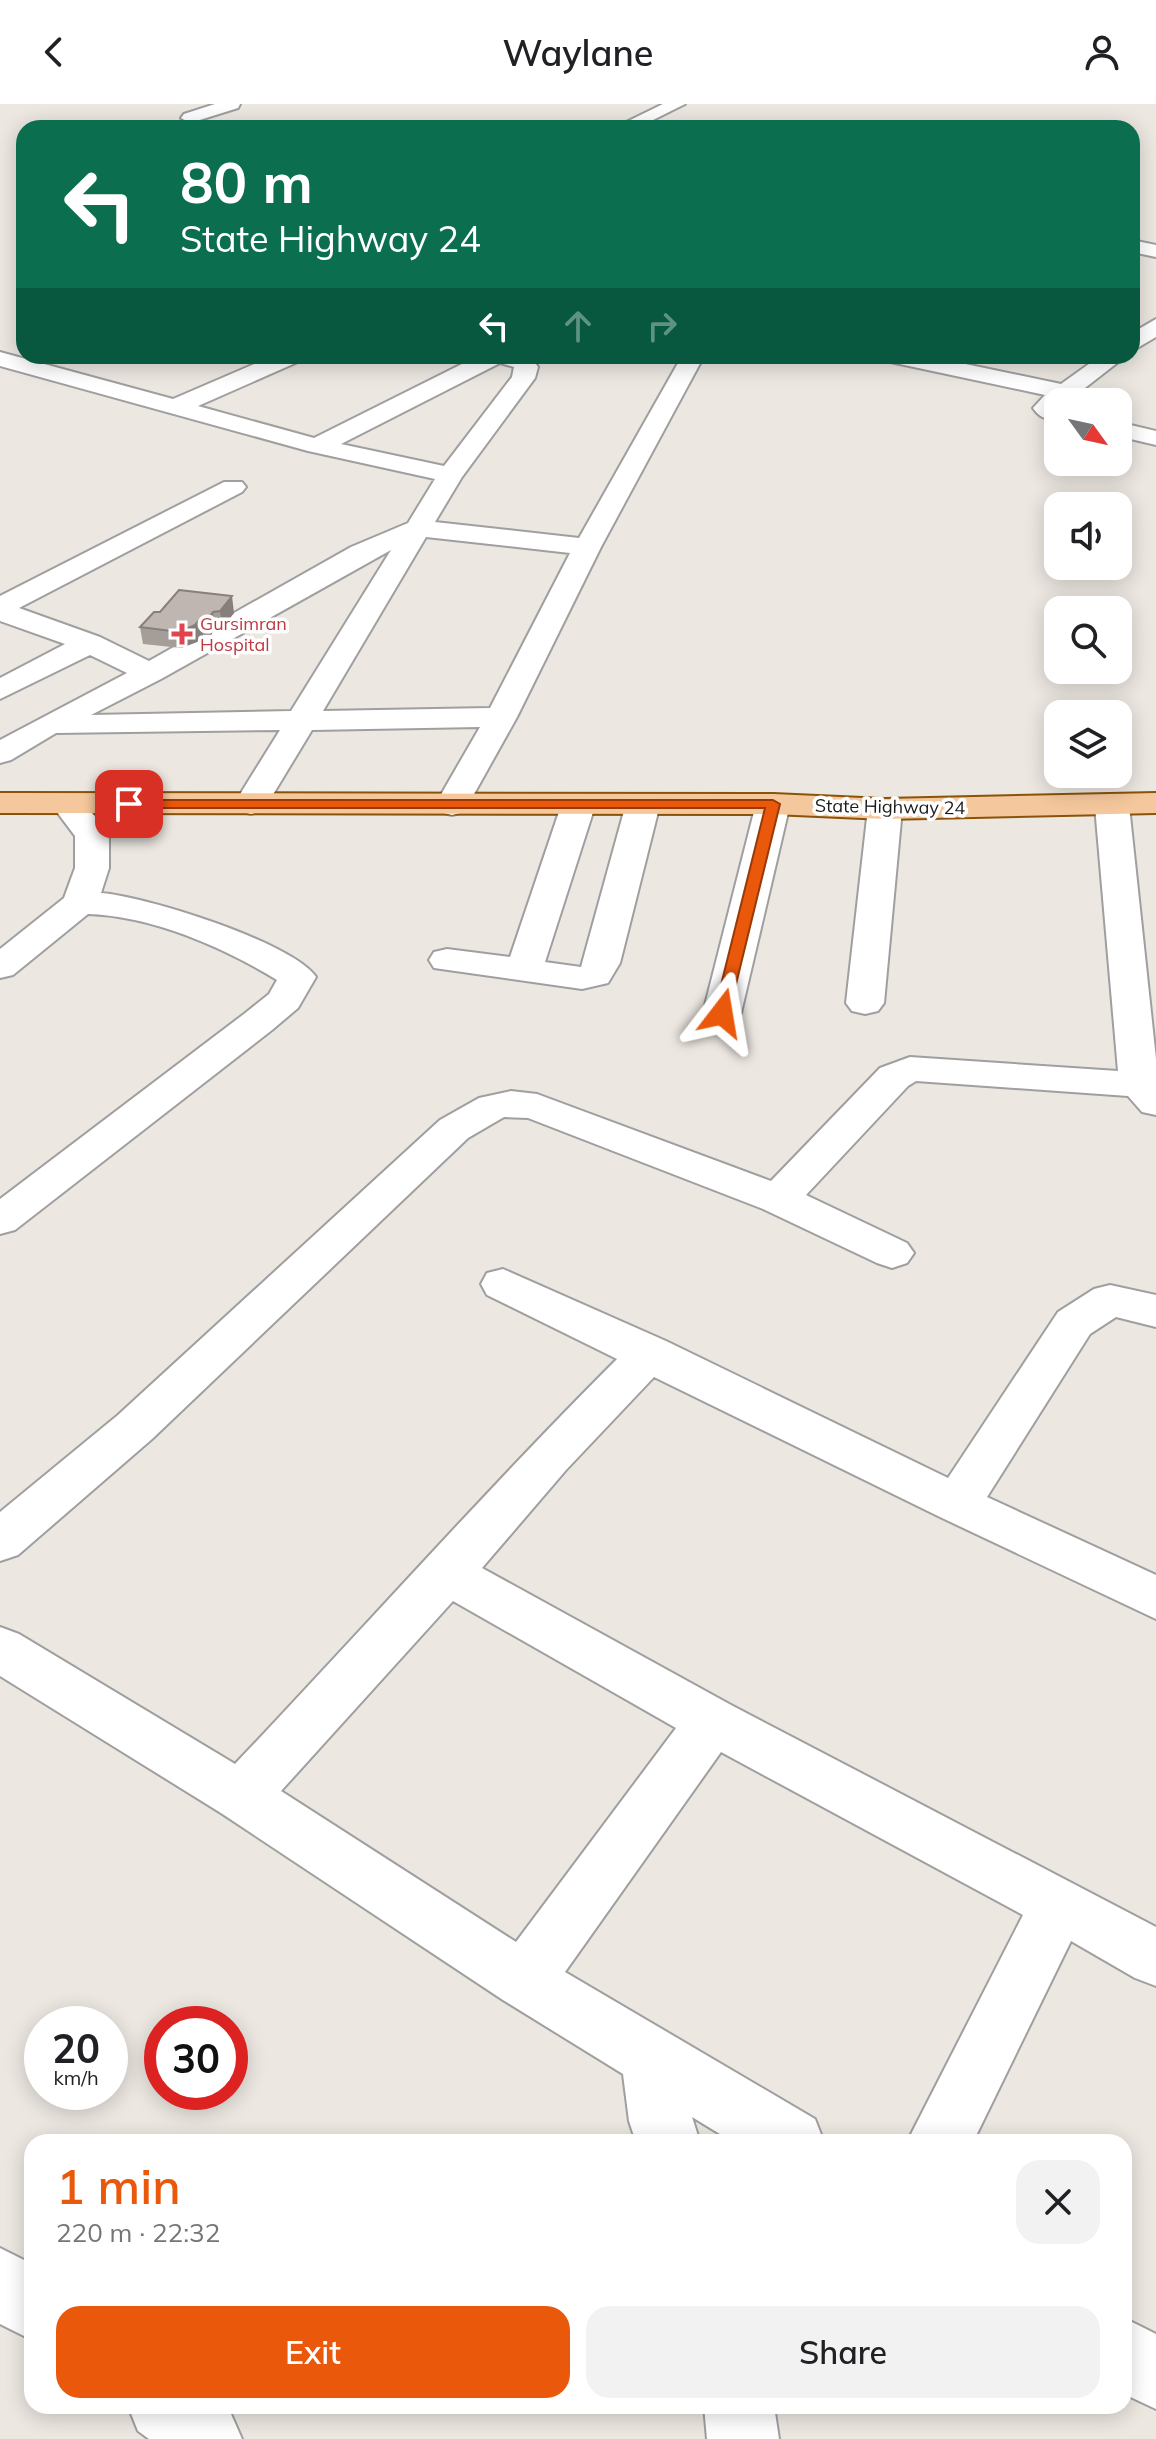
<!DOCTYPE html>
<html lang="en">
<head>
<meta charset="utf-8">
<style>
	:root { --surface:#fff; --page:#f2f2f2; --text:#202124; --muted:#757577; --accent:#ea580c }
	body { margin:0; font-family:Mulish,sans-serif; background:var(--page); color:var(--text); height:100vh; display:flex; flex-direction:column; font-size:30px; white-space:nowrap }
	* { box-sizing:border-box; margin:0 }
	p { font-size:26px; color:var(--muted) }
	.icon { flex:none; width:44px; height:44px; fill:none; stroke:currentColor; stroke-width:2; stroke-linecap:round; stroke-linejoin:round }
	.map { position:relative; flex:1; overflow:hidden }
	.panel { position:absolute; left:24px; top:2030px; width:1108px; height:280px; display:flex; flex-direction:column; background:var(--surface); border-radius:24px; box-shadow:0 4px 20px #0003 }
	.panel>* { flex:none }
	.hud { position:absolute; left:16px; top:16px; width:1124px; height:244px; border-radius:24px; box-shadow:0 4px 20px #0003; background:#0b6e4f; color:#fff; overflow:hidden }
	.needle { width:52px; rotate:123deg }
	.buttons { position:absolute; left:1044px; top:284px; display:grid; gap:16px }
	.buttons a { display:grid; place-items:center; width:88px; height:88px; border-radius:16px; background:var(--surface); box-shadow:0 4px 20px #0003; font-size:40px }
	.speed { position:absolute; left:24px; top:1902px; display:flex; gap:16px; font-size:40px; font-weight:700; text-align:center }
	.speed>* { display:grid; place-content:center; width:104px; height:104px; border-radius:50%; background:var(--surface); box-shadow:0 4px 20px #0003; line-height:1 }
	.speed small { font-size:20px; font-weight:400 }
	.speed .limit { border:12px solid #d22; background:#fff; color:#111 }
	.pin { position:absolute; display:grid; place-items:center; width:68px; height:68px; color:#fff; margin:-34px; border-radius:16px; box-shadow:0 4px 12px #0006 }
	.me { position:absolute; width:88px; margin:-44px; rotate:14deg; stroke-linejoin:round; filter:drop-shadow(0 0 6px #0008) }
	.turn { display:flex; align-items:center; gap:28px; height:168px; padding:0 32px; font-size:36px }
	.turn .icon { width:104px; height:104px; stroke-width:2.5 }
	.turn b { display:block; font-size:56px; line-height:68px }
	.lanes { display:flex; align-items:center; height:76px; padding:0 32px; background:#0003; justify-content:center; gap:40px; direction:ltr }
	.lanes .off { opacity:.35 }
	.round { display:grid; place-items:center; flex:none; width:84px; height:84px; border-radius:24px; background:var(--page) }
	.overview { display:flex; align-items:center; justify-content:space-between; height:136px; padding:0 32px }
	h1 { font-size:48px; font-weight:600; line-height:60px; color:var(--accent) }
	.primary-button { display:flex; gap:16px; margin-top:auto; padding:16px 32px }
	.primary-button a { flex:1; height:92px; border-radius:24px; background:var(--accent); color:#fff; font-size:32px; font-weight:600; line-height:92px; text-align:center }
	.primary-button a+a { background:var(--page); color:var(--text) }
	header { display:flex; justify-content:space-between; align-items:center; height:104px; padding:0 32px; background:var(--surface); font-size:36px; font-weight:600 }
	.map>svg:first-child { display:block }
</style>
</head>
<body>
<header><svg class="icon" aria-label="back" viewBox="0 0 24 24"><path d="M15 5l-7 7 7 7"/></svg>Waylane<svg class="icon" aria-label="person" viewBox="0 0 24 24"><circle cx="12" cy="8" r="4"/><path d="M4 21q1-7 8-7t8 7"/></svg></header>
<div class="map">
<svg width="1156" height="2335" viewBox="0 0 1156 2335">
	<rect width="100%" height="100%" fill="#ece7e1"/>
	<g fill="none" stroke-linecap="round" stroke-linejoin="round">
		<g stroke="#9f9f9f" stroke-width="4">
			<path id="street" d="M215 0H240L238 4 190 19 181 14 184 10Z
				M663 0H685L637 24H614Z
				M240 19H262L271 24H231Z
				M1132 136 1156 141V153L1132 148Z
				M1156 215V233L1132 247V229Z
				M0 248 173 295 273 252H303L300 257 198 302 314 334 478 252 531 253 538 263 535 274 462 373 435 418 579 434 682 252H704L601 443 517 613 464 708 452 711 440 708 435 701 480 623 312 626 263 707 251 710 239 707 234 700 280 626 56 629 11 656 0 659V636L127 569 90 551 0 595V574L65 540 0 517V492L224 378H242L246 383 242 388 19 504 100 533 149 557 351 443 408 419 435 375 308 347 0 262ZM500 259 514 263 512 273 444 362 341 340ZM426 433 570 449 490 604 323 607ZM391 446 291 607 91 611 161 575Z
				M884 252H927L1061 280 1100 252H1126L1067 298H1058V312C1047 317 1040 314 1033 304L1045 291 895 259 887 257Z
				M1118 318 1156 327V341L1118 332Z
				M68 690 80 693 109 731V764L101 789C144 792 292 838 316 873L298 904 272 926 15 1126 0 1130V1095L244 910 269 890 277 876C223 843 152 812 88 810L13 871 0 874V845L64 794 75 764V732L51 700 56 693Z
				M643 690 655 693 660 700 620 859 608 879 582 885 434 864 429 856 434 848 447 845 510 853 561 702 566 695 578 692 590 695 595 702 545 858 581 863 626 700 631 693Z
				M773 690 785 693 790 700 741 909 735 917 722 920 709 917 703 909 756 700 761 693Z
				M1112 692 1124 695 1129 702 1156 955V1011L1142 1008 1128 992 916 977 908 982 806 1091 907 1139 914 1149 907 1159 892 1164 877 1159 763 1105 528 1014 504 1013 468 1034 152 1335 18 1451 0 1457V1408L118 1311 440 1016 479 994 511 987 537 990 771 1077 880 964 910 953 1118 967 1095 702 1100 695Z
				M885 695 897 698 902 705 884 899 878 907 865 910 852 907 846 899 868 705 873 698Z
				M503 1165 666 1237 948 1374 1058 1208 1094 1185 1110 1181 1156 1191V1223L1116 1213 1090 1230 987 1393 1156 1471V1515L940 1413 654 1273 566 1366 482 1464 731 1601 1156 1823V1882L1135 1874 1071 1837 973 2038H907L1023 1811 721 1648 565 1868 815 2015 824 2038H733L692 2013 700 2038H636L629 2017 623 1970 503 1896 221 1709 0 1572V1523L19 1530 235 1660C363 1525 486 1386 617 1255L487 1191 481 1180 487 1169ZM453 1497 676 1624 516 1838 281 1687Z
				M0 2144 32 2160V2236L0 2220Z
				M1124 2214 1156 2230V2305L1124 2290Z
				M128 2302H221L231 2310 242 2335H149L138 2327Z
				M704 2302H774L779 2335H707Z"/>
		</g>
		<g stroke="#895309" stroke-width="4">
			<path id="primary" d="M0 689 773 690 885 695 1156 689V709L885 715 773 710 0 709Z"/>
		</g>
		<use href="#street" fill="#fff" fill-rule="evenodd"/>
		<use href="#primary" fill="#f5c79c" fill-rule="evenodd"/>
	</g>
	<path fill="#a59d98" d="M179 486 234 509 222 524H215L211 531H203L197 538 181 544 143 540 140 523 160 508Z"/>
	<path fill="#867f7c" d="M232 492 234 509 222 524 220 507Z
		M213 508 215 524 211 531 208 515Z
		M201 514 203 531 197 538 181 544 179 528Z"/>
	<path fill="#c0b6b1" stroke="#867f7c" stroke-width="2" d="M179 486 232 492 220 507 213 508 208 515 201 514 195 521 179 528 140 523 154 508H160Z"/>
	<path fill="#ea580c" stroke="#983908" stroke-width="2" d="M773 696 780 700 729 909 722 914 714 909 765 704H129L122 700 129 696Z"/>
	<path fill="#e0444e" stroke="#fff" stroke-width="3" d="M178 518h8v8h8v8h-8v8h-8v-8h-8v-8h8z"/>
	<g text-anchor="middle" stroke-width="7" stroke-linejoin="round" paint-order="stroke">
		<g font-size="18" fill="#be3a42" stroke="#fff" text-anchor="start">
			<text x="200" y="526">Gursimran<tspan x="200" dy="21">Hospital</tspan></text>
		</g>
		<g font-size="18" fill="#1b1b1b" stroke="#fff">
			<text transform="translate(890 703) rotate(1)" y="6">State Highway 24</text>
		</g>
	</g>
</svg>
<div class="buttons">
<a><svg class="needle" viewBox="-14 -14 28 28"><path d="M0-13l5 13h-10z" fill="#e53935"/><path d="M0 13l5-13h-10z" fill="#757577"/></svg></a>
<a><svg class="icon" aria-label="sound" viewBox="0 0 24 24"><path d="M4 9h4l5-4v14l-5-4H4zM17 9q2 3 0 6"/></svg></a>
<a><svg class="icon" aria-label="search" viewBox="0 0 24 24"><circle cx="10" cy="10" r="6"/><path d="M15 15l6 6"/></svg></a>
<a><svg class="icon" aria-label="layers" viewBox="0 0 24 24"><path d="M12 4l9 5-9 5-9-5zM3 14l9 5 9-5"/></svg></a>
</div>
<div class="speed"><div>20<small>km/h</small></div><div class="limit">30</div></div>
<div class="pin" style="left:129px;top:700px;background:#d93025"><svg class="icon" aria-label="arrive" viewBox="0 0 24 24"><path d="M6 21V4h12l-3 4 3 4H6"/></svg></div>
<svg class="me" style="left:722px;top:909px" viewBox="-20 -20 40 40"><path d="M0-17L14 15 0 8-14 15z" fill="#ea580c" stroke="#fff" stroke-width="4"/></svg>
<div class="hud">
<div class="turn"><svg class="icon" aria-label="left" viewBox="0 0 24 24"><path d="M17 20v-9H6M10 6l-5 5 5 5"/></svg><div><b>80 m</b>State Highway 24</div></div>
<div class="lanes"><svg class="icon" aria-label="left" viewBox="0 0 24 24"><path d="M17 20v-9H6M10 6l-5 5 5 5"/></svg><svg class="icon off" aria-label="ahead" viewBox="0 0 24 24"><path d="M12 20V5M6 11l6-6 6 6"/></svg><svg class="icon off" aria-label="right" viewBox="0 0 24 24"><path d="M7 20v-9h11M14 6l5 5-5 5"/></svg></div>
</div>
<section class="panel">
<div class="overview"><div><h1>1 min</h1><p>220 m · 22:32</p></div><a class="round"><svg class="icon" aria-label="close" viewBox="0 0 24 24"><path d="M6 6l12 12M18 6L6 18"/></svg></a></div>
<div class="primary-button"><a>Exit</a><a>Share</a></div>
</section>
</div>
</body>
</html>
